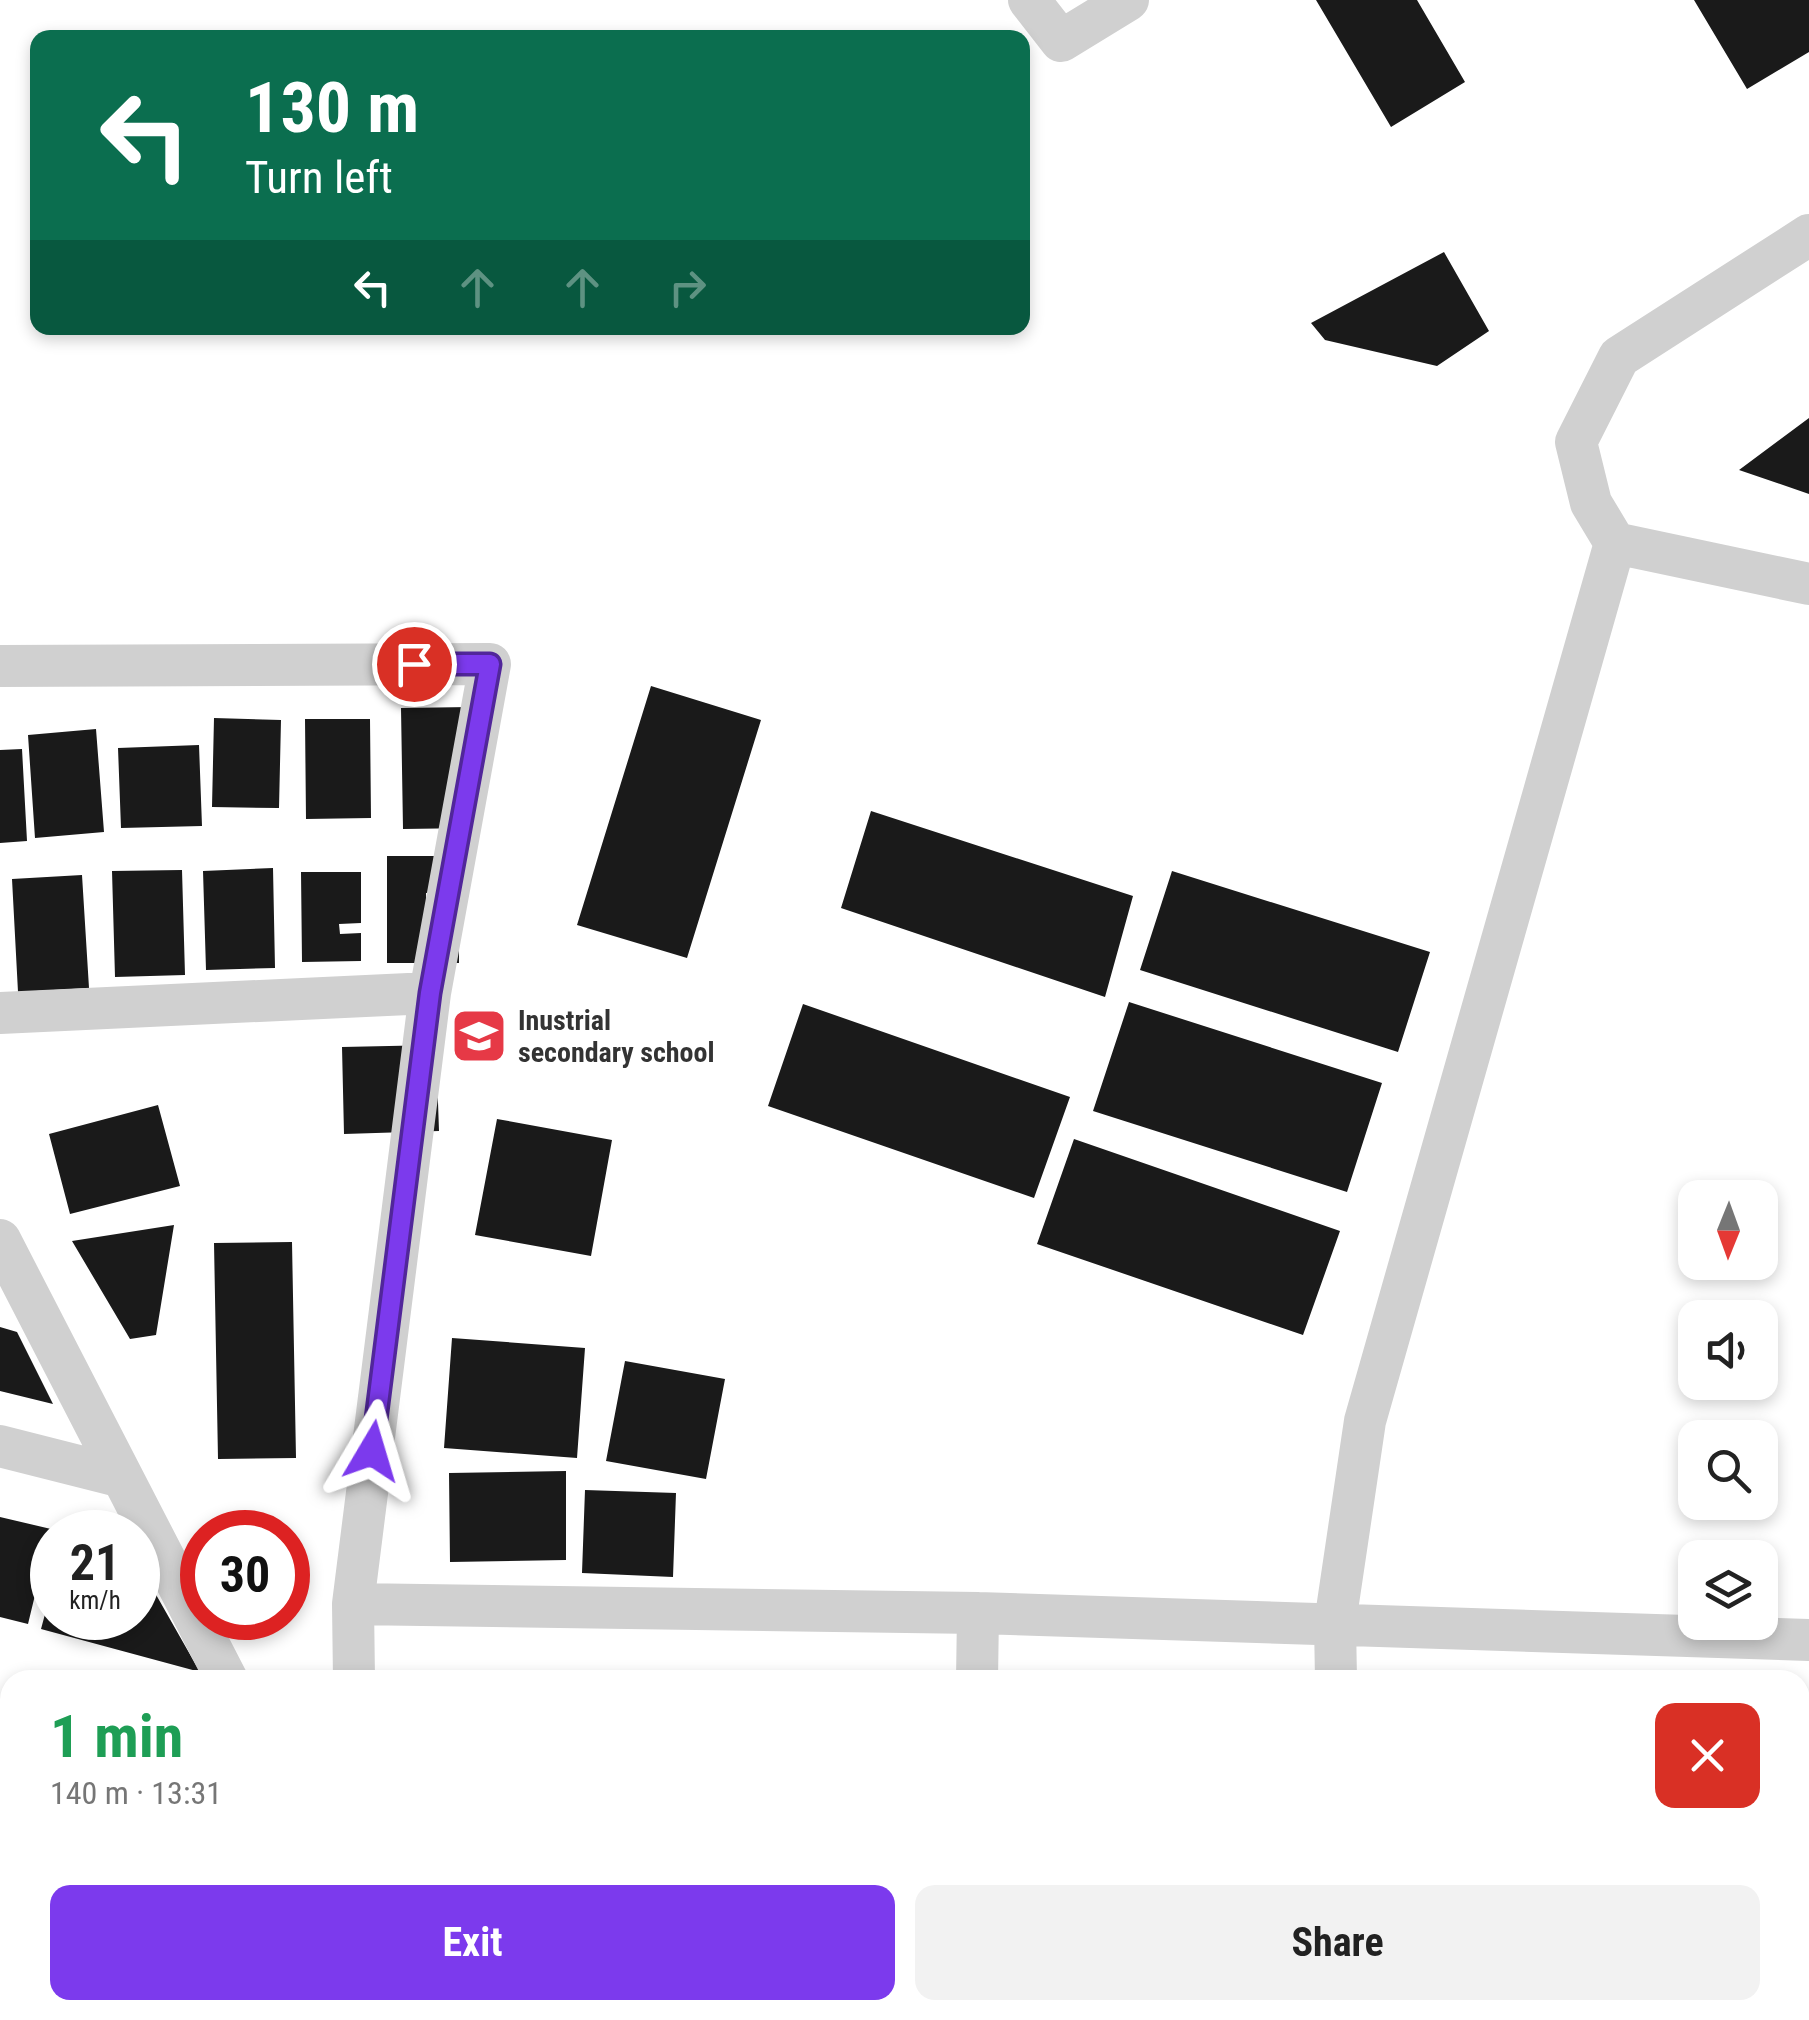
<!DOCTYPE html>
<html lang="en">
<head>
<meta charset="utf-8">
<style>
	:root { --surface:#fff; --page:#f2f2f2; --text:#222; --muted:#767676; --accent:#7c3aed }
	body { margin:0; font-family:"Roboto Condensed",sans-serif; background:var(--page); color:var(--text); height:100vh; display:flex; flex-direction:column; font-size:38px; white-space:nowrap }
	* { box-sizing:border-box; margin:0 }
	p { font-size:32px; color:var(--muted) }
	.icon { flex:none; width:55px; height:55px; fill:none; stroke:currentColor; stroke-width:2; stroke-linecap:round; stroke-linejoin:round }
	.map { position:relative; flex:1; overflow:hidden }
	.panel { position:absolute; left:0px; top:1670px; width:1810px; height:350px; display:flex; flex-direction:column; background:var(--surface); border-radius:30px 30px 0 0; box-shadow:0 5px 15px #0003 }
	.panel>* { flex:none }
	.banner { position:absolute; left:30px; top:30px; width:1000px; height:305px; border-radius:20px; box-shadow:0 5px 15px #0003; background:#0b6e4f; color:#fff; overflow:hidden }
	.needle { width:65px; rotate:181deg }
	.tools { position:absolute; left:1678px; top:1180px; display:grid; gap:20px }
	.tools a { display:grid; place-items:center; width:100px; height:100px; border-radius:20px; background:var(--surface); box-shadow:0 5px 15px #0003; font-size:50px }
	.speed { position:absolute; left:30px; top:1510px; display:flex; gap:20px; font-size:50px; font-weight:700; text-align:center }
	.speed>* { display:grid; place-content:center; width:130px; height:130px; border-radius:50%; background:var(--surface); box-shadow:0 5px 15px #0003; line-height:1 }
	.speed small { font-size:25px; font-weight:400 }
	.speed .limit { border:15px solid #d22; background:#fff; color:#111 }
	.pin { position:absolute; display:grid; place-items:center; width:85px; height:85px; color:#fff; margin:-42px; border:5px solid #fff; border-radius:50%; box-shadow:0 2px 10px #0007 }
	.me { position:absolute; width:110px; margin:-55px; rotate:7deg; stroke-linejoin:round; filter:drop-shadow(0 0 8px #0008) }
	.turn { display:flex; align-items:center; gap:35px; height:210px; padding:0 50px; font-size:45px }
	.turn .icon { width:130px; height:130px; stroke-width:2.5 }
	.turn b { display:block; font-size:70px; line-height:85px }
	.lanes { display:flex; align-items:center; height:95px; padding:0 50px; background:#0003; justify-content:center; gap:50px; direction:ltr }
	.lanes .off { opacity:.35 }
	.round { display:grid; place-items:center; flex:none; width:105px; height:105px; border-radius:20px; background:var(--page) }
	.overview { display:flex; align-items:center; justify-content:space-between; height:170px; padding:0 50px }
	h1 { font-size:60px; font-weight:700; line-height:75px; color:#1e9e55 }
	.primary-button { display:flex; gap:20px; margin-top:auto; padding:20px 50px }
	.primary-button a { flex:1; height:115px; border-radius:20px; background:var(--accent); color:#fff; font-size:40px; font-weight:700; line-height:115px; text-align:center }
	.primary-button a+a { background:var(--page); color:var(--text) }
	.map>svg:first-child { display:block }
</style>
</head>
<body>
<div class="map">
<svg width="1809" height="2020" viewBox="0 0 1809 2020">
	<rect width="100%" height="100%" fill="#fff"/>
	<path fill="#1a1a1a" d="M1316 0H1417L1465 82 1391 127Z
		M1694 0H1809V52L1747 89Z
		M1444 252 1489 331 1437 366 1325 340 1311 323Z
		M1809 418V494L1739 470Z
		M651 686 761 720 687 958 577 925Z
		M471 707 473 828 403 829 401 708Z
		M214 718 281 720 279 808 212 807Z
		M305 719H370L371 818 306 819Z
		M96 729 104 832 35 838 28 735Z
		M199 745 202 826 121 828 118 748Z
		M22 749 27 841 0 843V750Z
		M871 811 1133 896 1105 997 841 908Z
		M387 856H444L461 892 426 893V912H459V963H387Z
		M273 868 275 968 206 970 203 871Z
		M182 870 185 975 115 977 112 871Z
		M1172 871 1430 952 1398 1052 1140 970Z
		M301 872H361V923L339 924 340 934 361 933V961L302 962Z
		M82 875 89 988 18 992 12 879Z
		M1129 1002 1382 1083 1347 1192 1093 1111Z
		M803 1004 1070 1097 1034 1198 768 1106Z
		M436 1045 439 1131 344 1134 342 1047Z
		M158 1105 180 1186 70 1214 49 1134Z
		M497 1119 612 1140 591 1256 475 1235Z
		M1074 1139 1340 1231 1303 1335 1037 1244Z
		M174 1225 156 1335 130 1339 72 1241Z
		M292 1242 296 1458 218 1459 214 1243Z
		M0 1327 17 1332 53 1404 0 1391Z
		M452 1338 585 1348 577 1458 444 1448Z
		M625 1361 725 1379 706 1479 606 1461Z
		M566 1471V1560L450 1562 449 1473Z
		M585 1490 676 1493 673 1577 582 1573Z
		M0 1517 51 1529 28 1624 0 1617Z
		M138 1563 200 1672 41 1629 51 1592 52 1618H138Z
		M1800 1711H1809V1850L1800 1849Z
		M0 1717 10 1719V1803L0 1801Z
		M1067 2010H1172L1173 2020H1067Z
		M1210 2010H1323V2020H1211Z"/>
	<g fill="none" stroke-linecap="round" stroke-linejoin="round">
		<path stroke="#d0d0d0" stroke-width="42" d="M1029 0 1061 41 1128 0
			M1809 235 1619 357 1576 442 1591 503 1615 543 1809 584
			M0 666 490 664 430 993 353 1604 354 1680
			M0 1013 430 993
			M0 1240 227 1680
			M0 1446 122 1477
			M353 1604 978 1613 1809 1640
			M977 1680 978 1613
			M1336 1680 1335 1623 1365 1421 1615 543
			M0 1856 10 1858
			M395 2010 399 2020
			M1340 2010V2020
			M236 2020 239 2010
			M975 2020V2010"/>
	</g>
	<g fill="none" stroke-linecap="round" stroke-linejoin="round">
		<g stroke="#51269a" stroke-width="25">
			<path id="route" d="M372 1451 430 993 490 664H414"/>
		</g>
		<use href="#route" stroke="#7c3aed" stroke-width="18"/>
	</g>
	<defs>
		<g id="school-square" transform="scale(2.875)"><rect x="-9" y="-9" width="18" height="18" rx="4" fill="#e63946" stroke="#fff"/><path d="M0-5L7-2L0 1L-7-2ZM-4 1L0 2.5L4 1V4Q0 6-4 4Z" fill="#fff"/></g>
	</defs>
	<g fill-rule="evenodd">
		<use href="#school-square" x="479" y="1036"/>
	</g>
	<g text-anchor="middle" stroke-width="10" stroke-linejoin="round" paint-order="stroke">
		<g font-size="28" font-weight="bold" fill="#333" stroke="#fff" text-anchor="start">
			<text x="518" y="1030">Inustrial<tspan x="518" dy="32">secondary school</tspan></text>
		</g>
	</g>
</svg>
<div class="tools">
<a><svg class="needle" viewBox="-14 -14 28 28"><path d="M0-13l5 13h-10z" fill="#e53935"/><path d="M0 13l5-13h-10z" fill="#767676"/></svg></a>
<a><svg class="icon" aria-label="sound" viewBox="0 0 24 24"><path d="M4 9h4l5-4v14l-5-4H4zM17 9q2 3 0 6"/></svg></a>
<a><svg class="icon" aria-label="search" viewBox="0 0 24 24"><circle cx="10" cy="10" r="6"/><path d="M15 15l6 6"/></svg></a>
<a><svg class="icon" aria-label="layers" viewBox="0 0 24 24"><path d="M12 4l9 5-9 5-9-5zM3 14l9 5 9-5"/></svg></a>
</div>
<div class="speed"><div>21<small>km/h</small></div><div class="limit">30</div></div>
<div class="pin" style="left:414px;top:664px;background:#d93025"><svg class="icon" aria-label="arrive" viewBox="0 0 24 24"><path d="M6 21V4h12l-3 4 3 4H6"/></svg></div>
<svg class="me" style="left:372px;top:1451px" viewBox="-20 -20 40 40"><path d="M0-17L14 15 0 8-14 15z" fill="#7c3aed" stroke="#fff" stroke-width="4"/></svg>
<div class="banner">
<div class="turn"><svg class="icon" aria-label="left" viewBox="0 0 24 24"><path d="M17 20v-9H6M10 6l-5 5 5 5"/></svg><div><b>130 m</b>Turn left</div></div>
<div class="lanes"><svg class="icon" aria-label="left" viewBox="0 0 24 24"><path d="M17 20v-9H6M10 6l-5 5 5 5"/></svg><svg class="icon off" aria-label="ahead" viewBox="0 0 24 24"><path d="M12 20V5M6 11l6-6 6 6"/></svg><svg class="icon off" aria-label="ahead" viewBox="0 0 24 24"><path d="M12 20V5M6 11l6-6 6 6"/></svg><svg class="icon off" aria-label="right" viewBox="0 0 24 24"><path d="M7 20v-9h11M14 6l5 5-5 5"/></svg></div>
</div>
<section class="panel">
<div class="overview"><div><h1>1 min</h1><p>140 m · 13:31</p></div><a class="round" style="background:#d93025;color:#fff"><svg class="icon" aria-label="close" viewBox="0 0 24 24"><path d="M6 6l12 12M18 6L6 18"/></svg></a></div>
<div class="primary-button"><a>Exit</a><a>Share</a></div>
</section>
</div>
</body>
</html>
